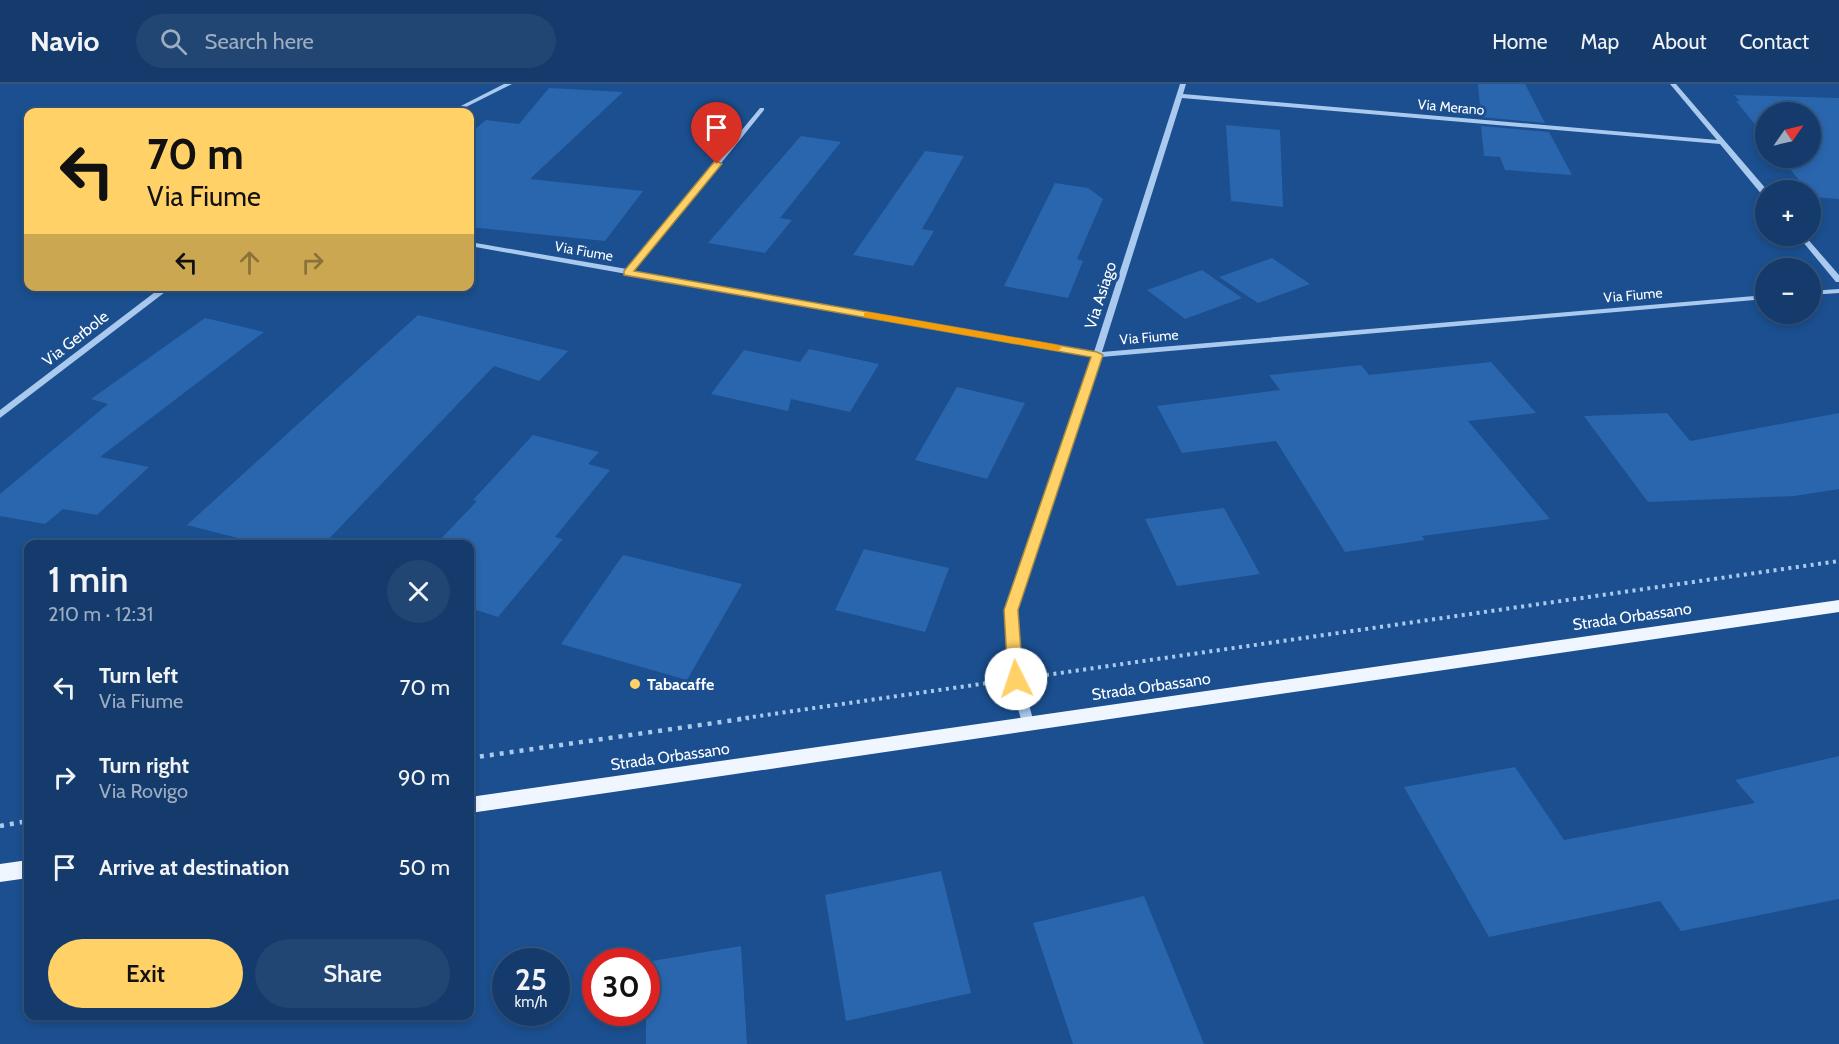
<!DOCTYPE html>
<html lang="en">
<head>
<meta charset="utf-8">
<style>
	:root { --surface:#143b6b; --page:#214673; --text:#f1f3f6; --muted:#9dadc1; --line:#33557e; --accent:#ffd166 }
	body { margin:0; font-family:Cabin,sans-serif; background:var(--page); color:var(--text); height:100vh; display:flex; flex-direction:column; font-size:22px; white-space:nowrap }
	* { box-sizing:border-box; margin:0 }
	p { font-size:20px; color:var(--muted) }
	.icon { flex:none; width:33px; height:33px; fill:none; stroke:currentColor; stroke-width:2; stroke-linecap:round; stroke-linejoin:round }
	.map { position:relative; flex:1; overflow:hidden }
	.drawer { position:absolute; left:24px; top:456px; width:450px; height:480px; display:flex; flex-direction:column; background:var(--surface); border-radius:12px; box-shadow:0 3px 9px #0003,0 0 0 2px var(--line) }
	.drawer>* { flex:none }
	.top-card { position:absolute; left:24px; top:24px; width:450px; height:183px; border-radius:12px; box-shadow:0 3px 9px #0003,0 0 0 2px var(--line); background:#ffd166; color:#111; overflow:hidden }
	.needle { width:39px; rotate:56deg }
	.controls { position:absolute; left:1755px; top:18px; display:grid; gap:12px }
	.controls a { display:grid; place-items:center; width:66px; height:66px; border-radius:50%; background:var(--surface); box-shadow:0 3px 9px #0003,0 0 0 2px var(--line); font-size:30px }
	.speed { position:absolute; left:492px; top:864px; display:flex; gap:12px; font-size:30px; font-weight:700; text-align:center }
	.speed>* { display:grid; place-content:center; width:78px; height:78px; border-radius:50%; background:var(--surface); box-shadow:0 3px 9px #0003,0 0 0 2px var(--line); line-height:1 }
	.speed small { font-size:15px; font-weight:400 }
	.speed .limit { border:9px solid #d22; background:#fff; color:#111 }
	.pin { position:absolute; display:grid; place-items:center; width:51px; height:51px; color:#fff; margin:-62px -26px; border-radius:50% 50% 50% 0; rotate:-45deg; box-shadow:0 0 6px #0007 }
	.pin .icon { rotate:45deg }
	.me { position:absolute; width:66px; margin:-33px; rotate:356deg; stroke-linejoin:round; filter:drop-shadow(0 0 4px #0008) }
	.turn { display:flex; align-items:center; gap:21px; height:126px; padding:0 24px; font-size:27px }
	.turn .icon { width:78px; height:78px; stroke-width:2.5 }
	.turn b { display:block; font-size:42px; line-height:51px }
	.lanes { display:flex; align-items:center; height:57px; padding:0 24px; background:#0003; justify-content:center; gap:30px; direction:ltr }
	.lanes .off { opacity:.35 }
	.round { display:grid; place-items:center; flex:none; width:63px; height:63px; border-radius:32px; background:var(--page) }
	.head { display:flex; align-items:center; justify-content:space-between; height:102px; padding:0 24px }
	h1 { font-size:36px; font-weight:600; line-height:45px }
	.action { display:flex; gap:12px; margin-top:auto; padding:12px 24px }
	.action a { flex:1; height:69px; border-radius:36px; background:var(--accent); color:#111; font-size:24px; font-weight:600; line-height:69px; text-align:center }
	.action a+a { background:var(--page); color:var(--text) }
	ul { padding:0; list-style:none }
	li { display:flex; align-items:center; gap:18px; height:90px; padding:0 24px }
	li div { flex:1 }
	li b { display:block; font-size:22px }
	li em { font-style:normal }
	header { display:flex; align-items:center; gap:36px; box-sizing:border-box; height:84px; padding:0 30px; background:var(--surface); border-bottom:2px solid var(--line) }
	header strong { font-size:28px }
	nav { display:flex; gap:33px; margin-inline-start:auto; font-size:21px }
	.search { width:420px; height:54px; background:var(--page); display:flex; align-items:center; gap:15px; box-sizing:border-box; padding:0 21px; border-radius:33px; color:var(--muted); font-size:22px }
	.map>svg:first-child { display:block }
</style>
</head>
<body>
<header>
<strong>Navio</strong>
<div class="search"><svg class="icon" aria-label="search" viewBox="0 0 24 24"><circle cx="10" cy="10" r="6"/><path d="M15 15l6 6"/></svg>Search here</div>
<nav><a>Home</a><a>Map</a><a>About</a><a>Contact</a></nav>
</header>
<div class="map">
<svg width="1839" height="960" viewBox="0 0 1839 960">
	<rect width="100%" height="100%" fill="#1b4f8f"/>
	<path fill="#2a66ad" d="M1478 0H1525L1545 39 1481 33Z
		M549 4 623 8 530 95 643 107 605 157 470 143V49L486 36 519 40Z
		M1734 11 1839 14V115L1812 113 1810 106H1807L1781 74H1810V28H1766V54L1736 17H1740Z
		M1226 41 1280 46 1283 123 1231 117Z
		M1481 42 1549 48 1572 91 1505 86 1500 73 1484 72Z
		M801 52 841 58 780 134 792 136 765 169 708 159Z
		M925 67 964 72 922 145 934 147 913 182 853 171Z
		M1055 99 1088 104 1103 115 1077 175 1083 177 1068 214 1004 202Z
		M1272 174 1310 200 1258 219 1219 193Z
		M1202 186 1242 214 1185 235 1147 206Z
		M418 231 568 267 539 297 494 282 324 460H261L187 441Z
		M205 234 264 248 100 373 149 383 97 431 63 425 45 440 0 432V410L108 320 91 315Z
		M809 265 879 280 850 328 791 315 788 327 711 310 744 266 800 278Z
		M1491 278 1536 329 1468 337 1550 435 1422 452 1425 456 1345 468 1276 357 1182 369 1157 322 1280 306 1269 291 1361 281 1369 291Z
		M957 303 1025 319 987 395 915 376Z
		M1667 329 1690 357 1839 329V405L1794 412 1648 418 1584 332Z
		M533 351 599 368 588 380 610 386 555 453 563 455 498 533 470 524V460H436L477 417 473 416Z
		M1224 424 1260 490 1177 502 1145 435Z
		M864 465 949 484 925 548 835 526Z
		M623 471 742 500 687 596 561 560Z
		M1839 672V815L1681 847 1660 817 1489 853 1404 703 1515 683 1564 756 1755 719 1735 696Z
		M941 787 971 909 846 937 825 811Z
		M1144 812 1204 960H1073L1033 839Z
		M741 862 747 960H646V878Z"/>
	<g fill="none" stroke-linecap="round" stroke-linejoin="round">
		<path stroke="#a9c9ee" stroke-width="4" stroke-dasharray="3 4.5" stroke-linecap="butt" d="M1046 591 1839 477
			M738 635 988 599"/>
		<path stroke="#a9c9ee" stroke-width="4.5" stroke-dasharray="4 6" stroke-linecap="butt" d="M470 674 749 634
			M0 742 28 737"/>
		<path fill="#a9c9ee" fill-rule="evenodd" d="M504 0H512L456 28H449Z
			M1180 0H1186L1183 10 1717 56 1670 0H1676L1767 106 1766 112H1763L1720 60 1182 14 1102 268 1766 211V215L1101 273 1016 526 1022 595 1034 639 1032 643 1028 644 1024 643 1022 639 1010 595 1006 526 1092 273 470 162V158L627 185 760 24H764V26L634 187 1094 268Z
			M1798 152H1805L1839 191V198H1836Z
			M163 202H173L0 334V326Z
			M1839 205V209L1810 211V207Z"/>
		<path fill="#f0f6ff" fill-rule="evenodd" d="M1839 516V528L470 729V713Z
			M28 776V794L0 798V780Z"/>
	</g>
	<path fill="#ffd166" stroke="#a68842" stroke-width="1.5" d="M717 77 722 80 721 81 634 187 1097 268 1103 271 1018 526 1023 595 1021 600 1016 601 1011 600 1008 595 1004 526 1091 273 624 191V187L714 78Z"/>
	<path fill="#f59e0b" d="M868 228 1057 261 1062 264 1057 267 864 233V229Z"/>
	<circle fill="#ffd166" stroke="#1b4f8f" stroke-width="2" cx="635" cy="600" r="6"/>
	<g text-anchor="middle" stroke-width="6" stroke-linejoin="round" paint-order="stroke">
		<g font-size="14" fill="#fff" stroke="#1b4f8f">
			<text transform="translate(1451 23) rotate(5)" y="5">Via Merano</text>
			<text transform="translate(584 167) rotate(10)" y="5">Via Fiume</text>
			<text transform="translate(1633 211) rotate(-5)" y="5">Via Fiume</text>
			<text transform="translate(1149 253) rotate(-5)" y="5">Via Fiume</text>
		</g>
		<g font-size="16" fill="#fff" stroke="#1b4f8f">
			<text transform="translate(1100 211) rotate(-72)" y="6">Via Asiago</text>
			<text transform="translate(75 254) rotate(-38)" y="6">Via Gerbole</text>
			<text transform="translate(1632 532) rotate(-8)" y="6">Strada Orbassano</text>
			<text transform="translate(1151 602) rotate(-8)" y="6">Strada Orbassano</text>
			<text transform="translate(670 672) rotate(-8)" y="6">Strada Orbassano</text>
		</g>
		<g font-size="16" font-weight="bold" fill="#fff" stroke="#1b4f8f" text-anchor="start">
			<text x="647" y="606">Tabacaffe</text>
		</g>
	</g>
</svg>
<div class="controls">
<a><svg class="needle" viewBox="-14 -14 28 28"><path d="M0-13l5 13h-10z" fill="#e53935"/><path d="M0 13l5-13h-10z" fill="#9dadc1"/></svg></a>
<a>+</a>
<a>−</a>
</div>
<div class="speed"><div>25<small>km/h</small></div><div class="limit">30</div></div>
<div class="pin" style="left:717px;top:80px;background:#d93025"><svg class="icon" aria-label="arrive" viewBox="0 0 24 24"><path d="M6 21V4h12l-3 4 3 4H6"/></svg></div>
<svg class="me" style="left:1016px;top:595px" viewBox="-20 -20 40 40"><circle r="19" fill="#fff"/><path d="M0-13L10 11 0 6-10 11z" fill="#ffd166"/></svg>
<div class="top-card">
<div class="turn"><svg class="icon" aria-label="left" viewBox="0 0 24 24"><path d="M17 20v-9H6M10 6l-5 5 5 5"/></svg><div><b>70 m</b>Via Fiume</div></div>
<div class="lanes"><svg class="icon" aria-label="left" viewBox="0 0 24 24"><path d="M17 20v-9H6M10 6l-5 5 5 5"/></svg><svg class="icon off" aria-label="ahead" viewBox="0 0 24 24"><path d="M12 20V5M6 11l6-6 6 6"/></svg><svg class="icon off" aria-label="right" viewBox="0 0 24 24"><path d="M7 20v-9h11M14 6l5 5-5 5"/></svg></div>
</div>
<section class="drawer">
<div class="head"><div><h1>1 min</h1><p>210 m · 12:31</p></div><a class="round"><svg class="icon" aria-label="close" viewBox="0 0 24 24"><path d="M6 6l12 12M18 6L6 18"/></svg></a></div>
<ul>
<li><svg class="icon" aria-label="left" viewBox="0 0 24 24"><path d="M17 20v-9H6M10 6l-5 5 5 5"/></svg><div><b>Turn left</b><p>Via Fiume</p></div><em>70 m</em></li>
<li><svg class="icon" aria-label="right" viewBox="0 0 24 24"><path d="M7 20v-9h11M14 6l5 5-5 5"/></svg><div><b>Turn right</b><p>Via Rovigo</p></div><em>90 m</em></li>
<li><svg class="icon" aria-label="arrive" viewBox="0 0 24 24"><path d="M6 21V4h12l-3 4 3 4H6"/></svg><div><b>Arrive at destination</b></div><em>50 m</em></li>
</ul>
<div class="action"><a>Exit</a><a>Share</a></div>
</section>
</div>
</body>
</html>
